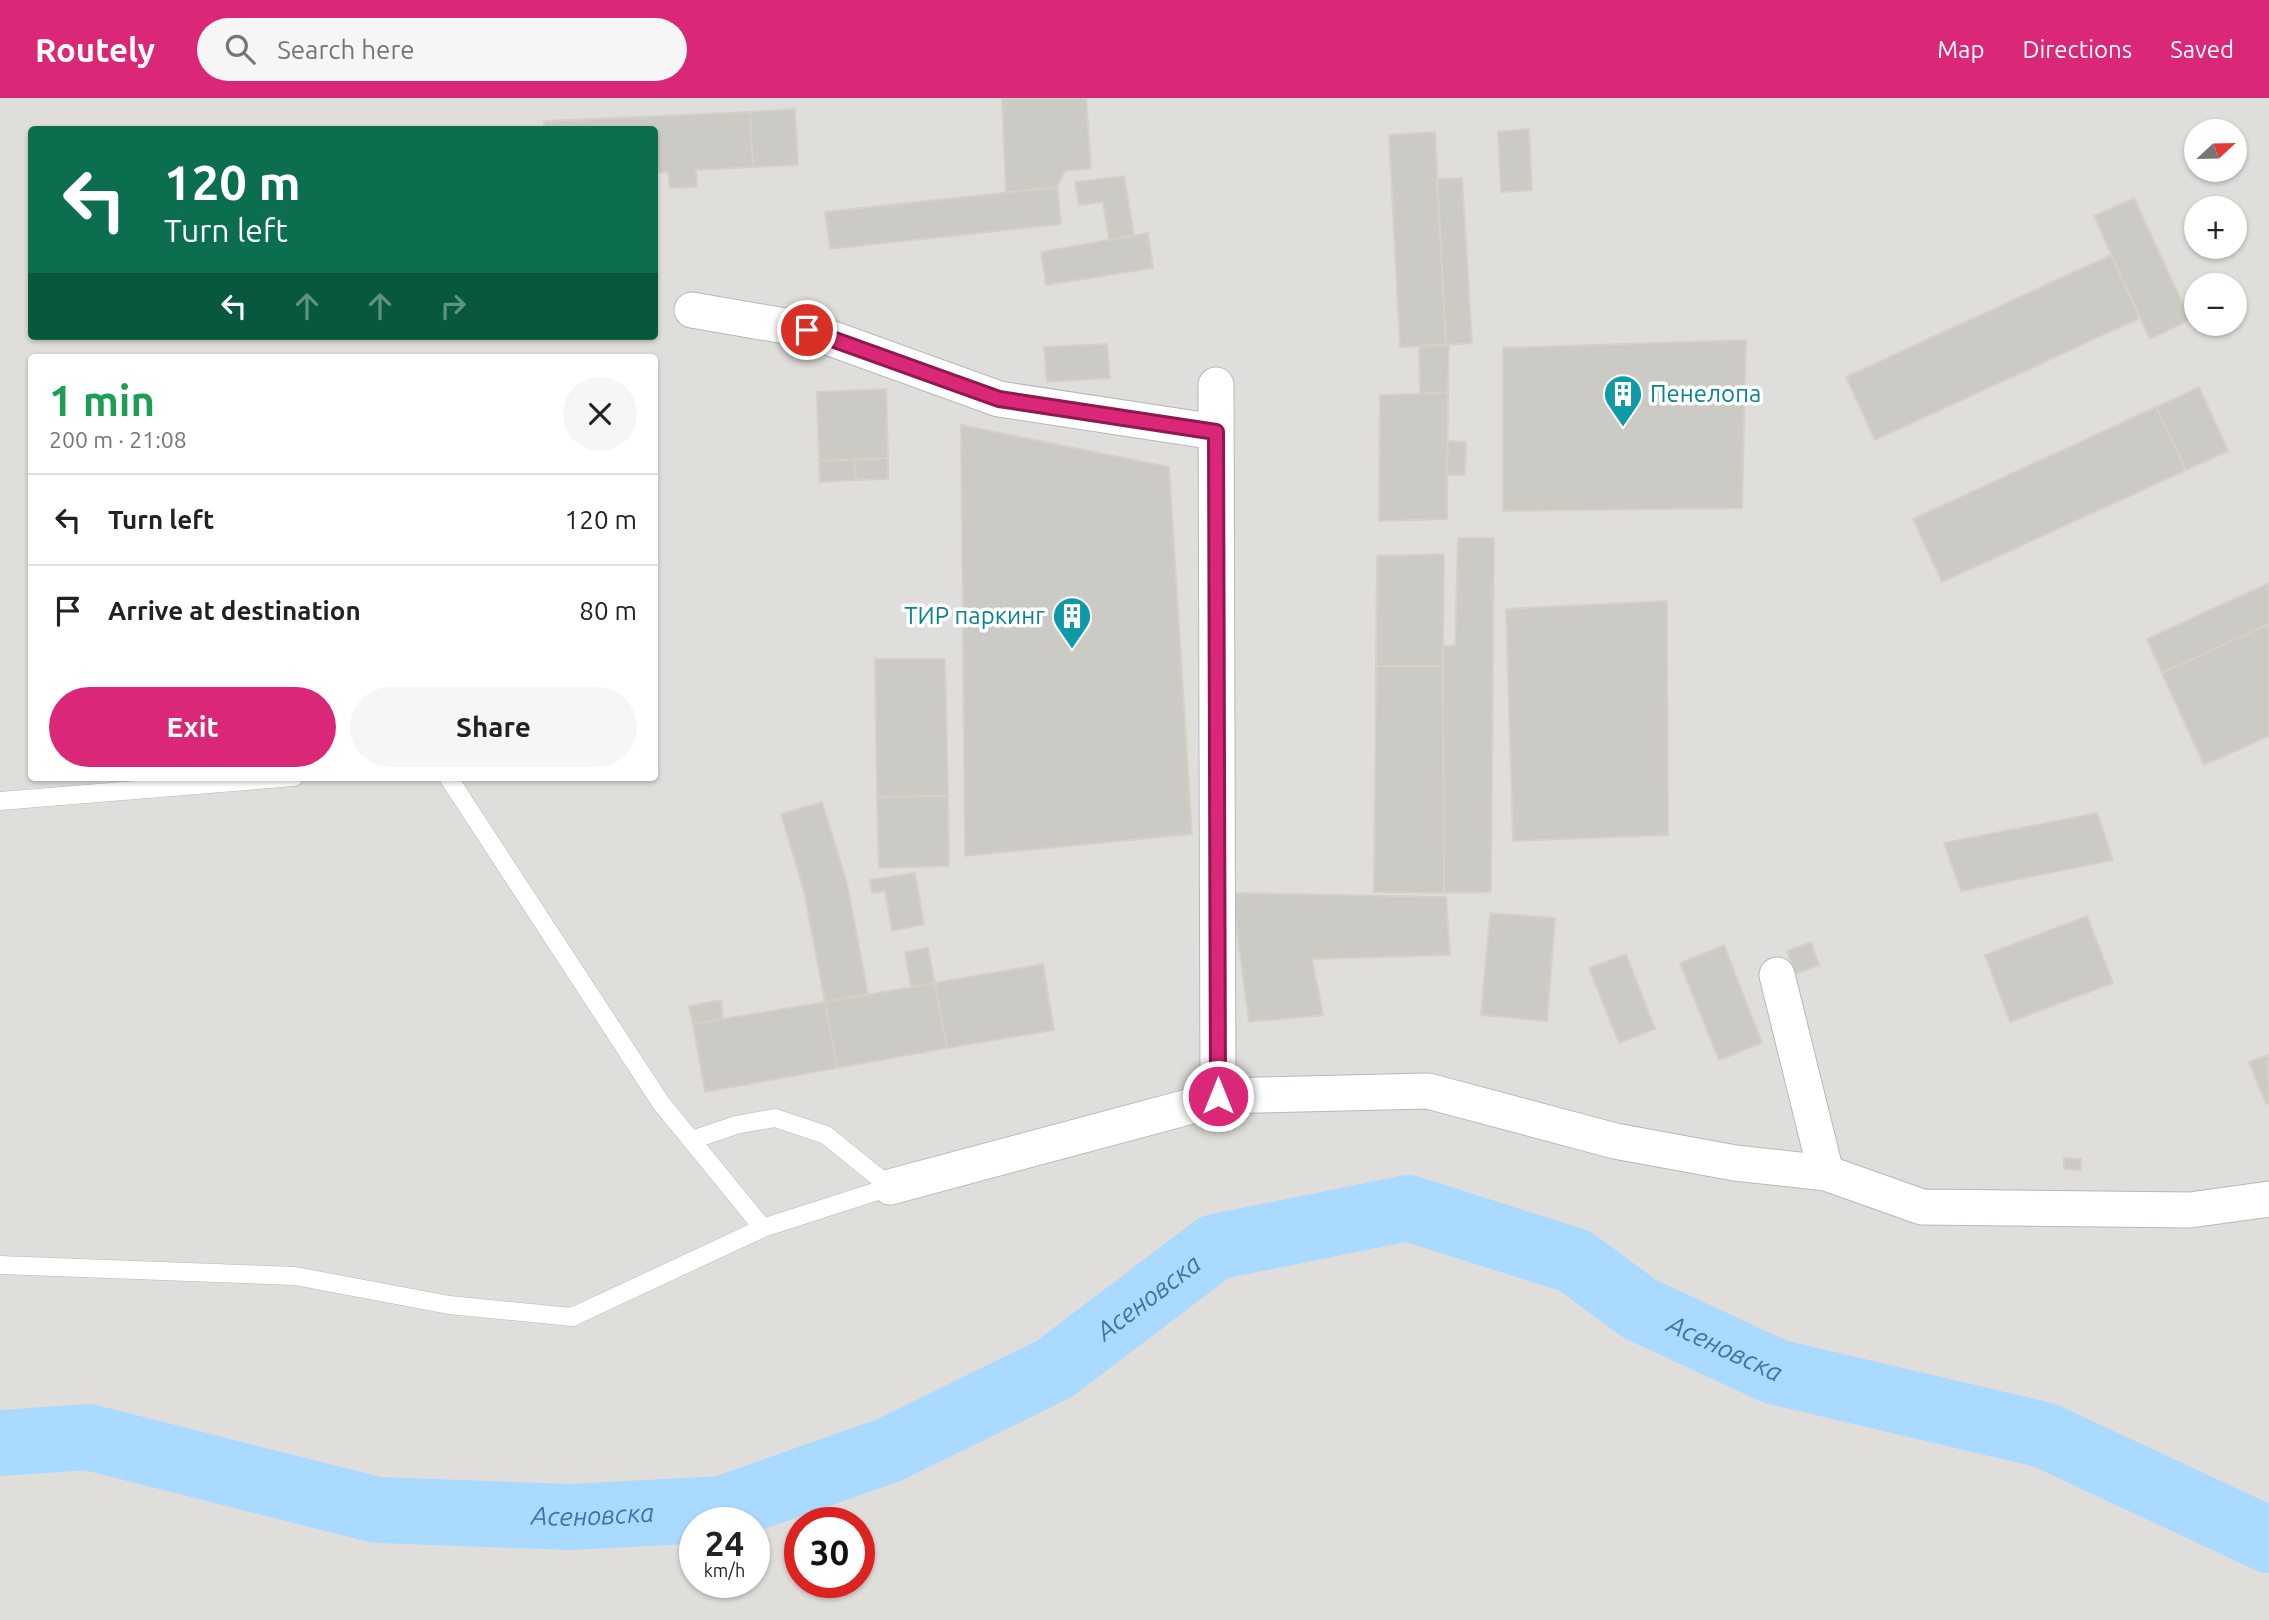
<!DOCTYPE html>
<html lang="en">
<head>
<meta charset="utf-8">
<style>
	:root { --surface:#fff; --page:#f6f6f6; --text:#222; --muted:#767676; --line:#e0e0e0; --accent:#db2777 }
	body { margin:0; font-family:Ubuntu,sans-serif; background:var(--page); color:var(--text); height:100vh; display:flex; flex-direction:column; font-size:26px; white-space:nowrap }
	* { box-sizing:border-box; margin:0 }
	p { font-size:23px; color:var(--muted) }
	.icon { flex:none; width:38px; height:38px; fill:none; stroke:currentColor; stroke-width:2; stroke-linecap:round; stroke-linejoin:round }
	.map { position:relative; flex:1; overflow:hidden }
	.sheet { position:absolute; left:28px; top:256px; width:630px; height:427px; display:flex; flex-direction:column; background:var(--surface); border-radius:7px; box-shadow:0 2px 5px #0004 }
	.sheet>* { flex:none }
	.top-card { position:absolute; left:28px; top:28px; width:630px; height:214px; border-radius:7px; box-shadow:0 2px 5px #0004; background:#0b6e4f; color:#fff; overflow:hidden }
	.needle { width:46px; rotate:68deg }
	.buttons { position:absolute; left:2184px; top:21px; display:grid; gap:14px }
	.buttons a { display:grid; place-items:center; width:63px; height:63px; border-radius:50%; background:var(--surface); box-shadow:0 2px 5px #0004; font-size:35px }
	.speed { position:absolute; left:679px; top:1409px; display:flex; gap:14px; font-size:35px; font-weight:700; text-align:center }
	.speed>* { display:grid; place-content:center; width:91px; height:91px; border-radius:50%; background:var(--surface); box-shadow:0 2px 5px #0004; line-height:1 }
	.speed small { font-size:18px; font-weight:400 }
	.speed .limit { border:10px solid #d22; background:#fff; color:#111 }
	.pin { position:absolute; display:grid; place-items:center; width:60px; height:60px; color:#fff; margin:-30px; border:4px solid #fff; border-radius:50%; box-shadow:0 2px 7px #0007 }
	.me { position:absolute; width:77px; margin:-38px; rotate:0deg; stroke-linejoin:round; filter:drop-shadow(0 0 5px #0008) }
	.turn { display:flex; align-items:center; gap:24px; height:147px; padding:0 21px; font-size:32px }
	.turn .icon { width:91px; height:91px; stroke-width:2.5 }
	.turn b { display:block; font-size:49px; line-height:60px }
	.lanes { display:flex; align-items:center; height:66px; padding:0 21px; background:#0003; justify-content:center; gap:35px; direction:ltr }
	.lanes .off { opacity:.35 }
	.round { display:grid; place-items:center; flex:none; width:74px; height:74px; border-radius:37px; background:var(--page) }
	.overview { display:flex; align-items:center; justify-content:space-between; height:119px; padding:0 21px }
	h1 { font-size:42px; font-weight:700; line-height:52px; color:#1e9e55 }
	.button { display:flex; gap:14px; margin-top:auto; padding:14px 21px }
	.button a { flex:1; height:80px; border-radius:42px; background:var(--accent); color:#fff; font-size:28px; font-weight:700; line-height:80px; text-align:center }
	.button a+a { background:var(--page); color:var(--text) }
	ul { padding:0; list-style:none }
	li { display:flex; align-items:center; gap:21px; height:91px; padding:0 21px; border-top:2px solid var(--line) }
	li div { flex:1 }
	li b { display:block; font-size:26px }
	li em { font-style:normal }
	header { display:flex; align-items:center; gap:42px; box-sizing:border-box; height:98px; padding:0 35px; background:var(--accent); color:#fff }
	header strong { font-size:33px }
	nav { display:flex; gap:38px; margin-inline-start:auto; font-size:24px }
	.search { width:490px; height:63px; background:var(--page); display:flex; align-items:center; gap:18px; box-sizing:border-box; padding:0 24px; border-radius:38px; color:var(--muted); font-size:26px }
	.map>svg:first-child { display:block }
</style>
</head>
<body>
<header>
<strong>Routely</strong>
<div class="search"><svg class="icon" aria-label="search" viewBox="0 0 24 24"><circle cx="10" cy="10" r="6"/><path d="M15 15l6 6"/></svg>Search here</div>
<nav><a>Map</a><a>Directions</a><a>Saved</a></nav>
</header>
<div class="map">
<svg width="2269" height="1522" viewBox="0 0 2269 1522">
	<rect width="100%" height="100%" fill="#f1efe8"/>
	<path fill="#e0deda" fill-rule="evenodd" d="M0 0H2269V1522H0ZM32 32H654V238H32ZM2196 33H2235V72H2196ZM2196 110H2235V149H2196ZM2196 187H2235V226H2196ZM32 259H654V679H32ZM695 1424H754V1484H695ZM800 1424H859V1484H800Z"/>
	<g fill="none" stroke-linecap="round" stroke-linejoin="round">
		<path stroke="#aadaff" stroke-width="66" id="s1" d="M0 1345 88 1339 377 1412 571 1419 722 1411 889 1352 1054 1271 1215 1149 1408 1110 1575 1163 1640 1211 1776 1274 2044 1337 2269 1442"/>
	</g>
	<path fill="#cccac5" stroke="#d6d1c6" stroke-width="2" d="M1002 0H1086L1091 70 1065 73 1057 89 1006 95Z
		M795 11 798 67 753 69 750 14Z
		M750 14 753 69 696 72 697 89 670 90 668 74 654 75V32H544V23Z
		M1529 31 1532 92 1501 94 1498 34Z
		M1435 34 1446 247 1400 249 1389 37Z
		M1124 78 1134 137 1109 142 1103 104 1079 107 1075 84Z
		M1462 80 1472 245 1446 247 1437 81Z
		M1057 89 1061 126 830 151 825 114Z
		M2134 100 2190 222 2150 241 2094 118Z
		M1148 135 1153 170 1046 187 1041 154Z
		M2111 157 2140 220 1875 342 1846 279Z
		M1746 242 1742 410 1503 413V250Z
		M1107 246 1110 280 1047 284 1044 249Z
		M1449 246 1448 295H1420L1419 248Z
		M2199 289 2228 353 2186 372 2156 309Z
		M886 291 888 360 819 363 817 294Z
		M1448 295 1447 421 1379 423 1380 297Z
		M2156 309 2186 372 1942 484 1913 421Z
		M961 327 1169 369 1192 736 965 758Z
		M1448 343 1466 344 1465 377H1447Z
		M888 360V381L856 382 855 362Z
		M855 362 856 382 820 384 819 363Z
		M1458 440H1494L1491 794 1444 795 1443 548 1455 547Z
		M1444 456 1443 568H1376L1377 458Z
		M2269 485V526L2162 575 2147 541Z
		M1667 503 1668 737 1513 743 1506 511Z
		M2269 526V638L2204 667 2162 575Z
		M875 561H945L948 698 877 699Z
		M1376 568H1443L1444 795 1374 794Z
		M948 698 949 768 879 770 877 699Z
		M822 704 847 785 868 896 825 904 804 793 781 716Z
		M2097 715 2113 762 1961 793 1944 745Z
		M915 775 924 826 892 833 885 793 872 795 870 782Z
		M1232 795 1446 799 1450 857 1312 861 1323 917 1249 924Z
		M1490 815 1555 820 1547 923 1481 917Z
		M2087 818 2113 885 2010 924 1985 857Z
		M1811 844 1819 867 1795 876 1787 853Z
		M1724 847 1762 945 1719 962 1680 865Z
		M928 850 935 885 911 889 905 854Z
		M1626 856 1655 931 1619 945 1589 870Z
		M1043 866 1054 932 947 950 935 885Z
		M935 885 947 950 837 970 825 904Z
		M721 902 723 921 693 926 689 908Z
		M825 904 837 970 705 994 693 926Z
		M2268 957 2269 1005 2266 1006 2249 964Z
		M2064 1060 2081 1061V1072L2064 1071Z"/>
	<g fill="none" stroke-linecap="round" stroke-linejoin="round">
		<g stroke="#b5b8bc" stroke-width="19">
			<path id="service" d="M448 679 661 1005 763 1130
				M0 703 294 679
				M692 1042 736 1027 775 1020 826 1037 890 1089
				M0 1167 295 1178 449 1207 572 1219 763 1130 890 1089"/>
		</g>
		<g stroke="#b5b8bc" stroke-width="37">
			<path id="minor" d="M692 212 808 232 999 301 1216 334
				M1216 287 1218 998
				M1777 877 1826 1075
				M890 1089 1214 1002 1218 998 1428 993 1615 1043 1735 1065 1826 1075 1922 1109 2190 1112 2269 1101"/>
		</g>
		<use href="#service" stroke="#fff" stroke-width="18"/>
		<use href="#minor" stroke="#fff" stroke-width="35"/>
	</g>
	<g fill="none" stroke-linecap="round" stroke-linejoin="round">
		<g stroke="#8e194d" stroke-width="18">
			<path id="route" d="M807 232 999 301 1216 334 1218 998"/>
		</g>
		<use href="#route" stroke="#db2777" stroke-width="12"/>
	</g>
	<defs>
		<g id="building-pin" transform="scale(2.0125)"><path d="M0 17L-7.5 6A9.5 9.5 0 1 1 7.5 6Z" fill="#0f9aa8" stroke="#fff"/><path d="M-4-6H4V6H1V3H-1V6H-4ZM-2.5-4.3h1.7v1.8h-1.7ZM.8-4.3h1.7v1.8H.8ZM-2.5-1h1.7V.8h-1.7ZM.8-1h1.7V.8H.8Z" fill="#fff"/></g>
	</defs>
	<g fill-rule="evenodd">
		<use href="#building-pin" x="1623" y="296"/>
		<use href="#building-pin" x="1072" y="518"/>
	</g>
	<g text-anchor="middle" stroke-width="7" stroke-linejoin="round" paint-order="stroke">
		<g font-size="24" fill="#0d838f" stroke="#fff" text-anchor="start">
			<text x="1650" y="304">Пенелопа</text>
			<text x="1045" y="526" text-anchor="end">ТИР паркинг</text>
		</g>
		<g font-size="26" font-style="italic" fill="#4174aa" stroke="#fff">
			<text dy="9" stroke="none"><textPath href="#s1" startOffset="1211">Асеновска</textPath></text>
			<text dy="9" stroke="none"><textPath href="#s1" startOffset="1841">Асеновска</textPath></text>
			<text dy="9" stroke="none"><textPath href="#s1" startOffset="602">Асеновска</textPath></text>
		</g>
	</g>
</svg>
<div class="buttons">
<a><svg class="needle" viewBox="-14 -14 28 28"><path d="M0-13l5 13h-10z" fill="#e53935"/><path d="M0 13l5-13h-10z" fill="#767676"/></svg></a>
<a>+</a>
<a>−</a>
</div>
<div class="speed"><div>24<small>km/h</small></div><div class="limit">30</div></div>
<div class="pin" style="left:807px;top:232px;background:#d93025"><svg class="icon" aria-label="arrive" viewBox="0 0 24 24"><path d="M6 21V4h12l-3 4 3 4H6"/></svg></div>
<svg class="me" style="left:1218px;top:998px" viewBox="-20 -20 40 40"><circle r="17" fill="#db2777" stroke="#fff" stroke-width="3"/><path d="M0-11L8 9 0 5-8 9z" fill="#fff"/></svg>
<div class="top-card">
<div class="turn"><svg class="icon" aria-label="left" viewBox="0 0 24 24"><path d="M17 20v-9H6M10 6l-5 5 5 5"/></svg><div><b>120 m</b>Turn left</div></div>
<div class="lanes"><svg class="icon" aria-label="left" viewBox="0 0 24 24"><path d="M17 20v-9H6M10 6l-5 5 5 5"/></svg><svg class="icon off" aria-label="ahead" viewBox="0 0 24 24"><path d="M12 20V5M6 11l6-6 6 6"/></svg><svg class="icon off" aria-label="ahead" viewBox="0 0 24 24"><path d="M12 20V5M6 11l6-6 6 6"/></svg><svg class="icon off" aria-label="right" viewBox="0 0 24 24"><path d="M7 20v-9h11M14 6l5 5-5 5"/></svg></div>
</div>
<section class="sheet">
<div class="overview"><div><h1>1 min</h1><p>200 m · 21:08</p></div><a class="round"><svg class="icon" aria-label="close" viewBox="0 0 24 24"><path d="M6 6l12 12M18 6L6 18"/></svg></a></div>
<ul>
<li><svg class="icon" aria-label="left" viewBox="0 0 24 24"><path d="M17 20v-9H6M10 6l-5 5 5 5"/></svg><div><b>Turn left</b></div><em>120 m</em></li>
<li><svg class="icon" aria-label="arrive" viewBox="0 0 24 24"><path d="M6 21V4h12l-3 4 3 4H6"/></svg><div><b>Arrive at destination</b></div><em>80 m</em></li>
</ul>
<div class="button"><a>Exit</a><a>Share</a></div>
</section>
</div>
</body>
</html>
